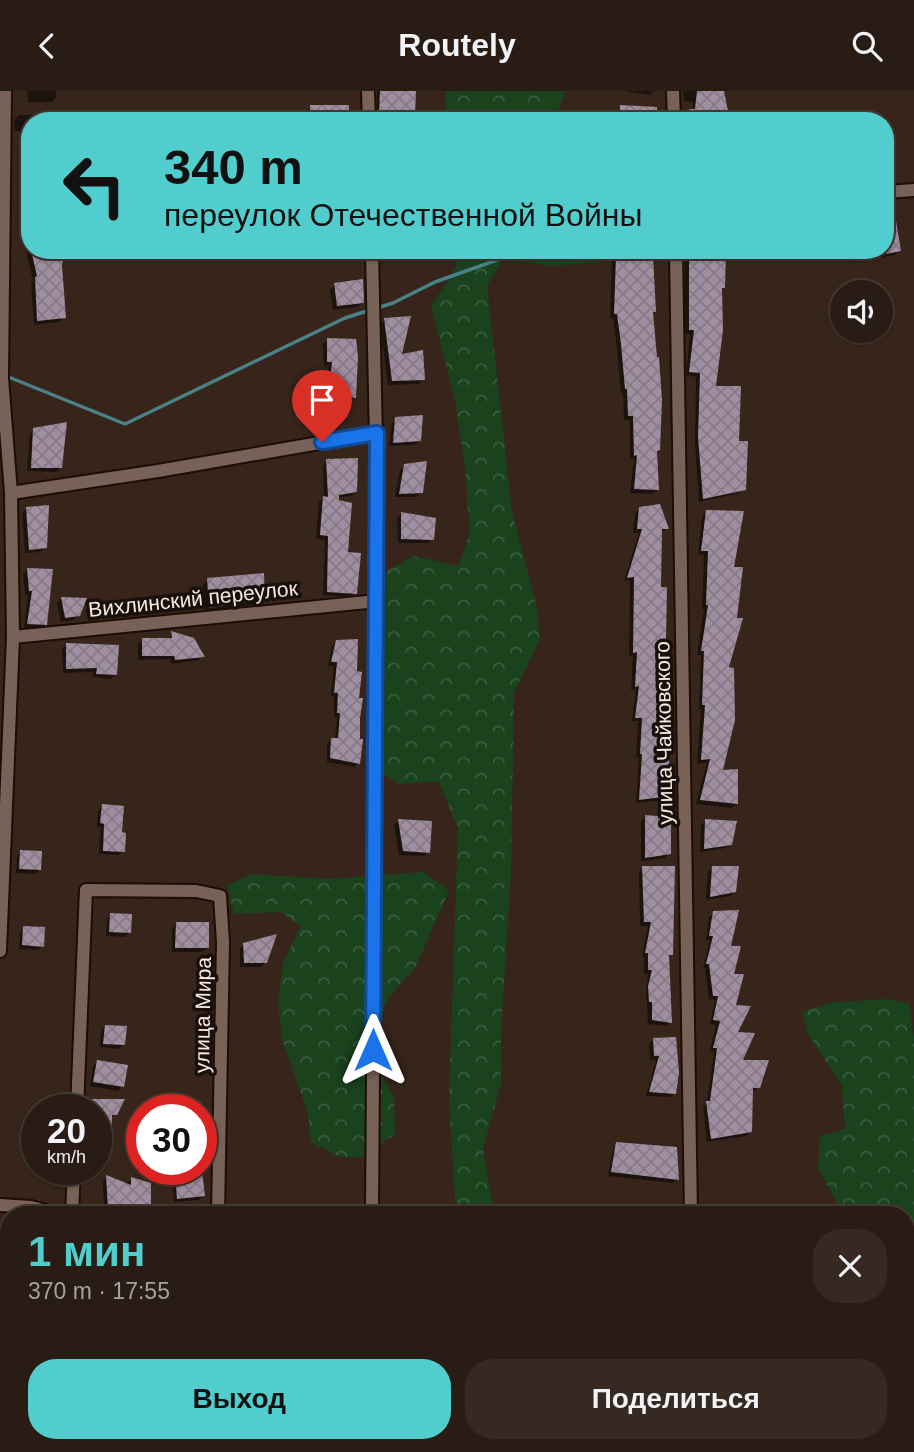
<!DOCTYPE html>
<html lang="ru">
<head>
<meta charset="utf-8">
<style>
	:root { --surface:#291c14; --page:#352922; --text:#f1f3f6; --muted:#a5a1a0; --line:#453a34; --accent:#52cdcd }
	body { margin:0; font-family:Arial,sans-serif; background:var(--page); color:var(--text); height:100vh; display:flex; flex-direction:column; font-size:26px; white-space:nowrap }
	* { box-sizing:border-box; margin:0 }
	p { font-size:23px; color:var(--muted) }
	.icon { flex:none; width:38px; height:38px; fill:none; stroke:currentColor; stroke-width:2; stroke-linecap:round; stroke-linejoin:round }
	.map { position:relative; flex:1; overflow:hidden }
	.details { position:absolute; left:0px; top:1115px; width:915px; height:247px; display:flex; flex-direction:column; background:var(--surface); border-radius:28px 28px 0 0; box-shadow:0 2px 5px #0004,0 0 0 2px var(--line) }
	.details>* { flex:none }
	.banner { position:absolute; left:21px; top:21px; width:873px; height:147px; border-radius:28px; box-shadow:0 2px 5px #0004,0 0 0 2px var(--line); background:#52cdcd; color:#111; overflow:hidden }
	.controls { position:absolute; left:830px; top:189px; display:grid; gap:14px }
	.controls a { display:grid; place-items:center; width:63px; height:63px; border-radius:50%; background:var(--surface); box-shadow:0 2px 5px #0004,0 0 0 2px var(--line); font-size:35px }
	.speed { position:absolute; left:21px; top:1003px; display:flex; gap:14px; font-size:35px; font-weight:700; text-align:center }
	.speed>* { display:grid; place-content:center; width:91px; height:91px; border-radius:50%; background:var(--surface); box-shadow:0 2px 5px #0004,0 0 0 2px var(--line); line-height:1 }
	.speed small { font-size:18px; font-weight:400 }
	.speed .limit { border:10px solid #d22; background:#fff; color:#111 }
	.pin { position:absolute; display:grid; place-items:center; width:60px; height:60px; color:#fff; margin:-72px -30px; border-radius:50% 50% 50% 0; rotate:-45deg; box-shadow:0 0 7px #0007 }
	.pin .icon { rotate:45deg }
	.me { position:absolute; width:77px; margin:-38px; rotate:0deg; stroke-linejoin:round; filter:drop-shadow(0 0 5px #0008) }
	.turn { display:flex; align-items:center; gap:24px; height:147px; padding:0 28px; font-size:32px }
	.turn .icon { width:91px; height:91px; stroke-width:2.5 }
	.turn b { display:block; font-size:49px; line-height:60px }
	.round { display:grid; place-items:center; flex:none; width:74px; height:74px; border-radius:28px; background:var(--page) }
	.summary { display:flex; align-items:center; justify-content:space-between; height:119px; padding:0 28px }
	h1 { font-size:42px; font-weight:700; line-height:52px; color:var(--accent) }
	.action { display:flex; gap:14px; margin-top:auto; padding:14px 28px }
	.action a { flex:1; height:80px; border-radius:28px; background:var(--accent); color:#111; font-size:28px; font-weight:700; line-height:80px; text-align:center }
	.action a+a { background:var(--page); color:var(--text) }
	header { display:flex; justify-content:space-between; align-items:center; height:91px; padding:0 28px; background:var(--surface); font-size:32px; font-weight:700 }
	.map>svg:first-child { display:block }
</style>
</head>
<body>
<header><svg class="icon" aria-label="back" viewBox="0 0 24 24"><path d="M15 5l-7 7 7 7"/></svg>Routely<svg class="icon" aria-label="search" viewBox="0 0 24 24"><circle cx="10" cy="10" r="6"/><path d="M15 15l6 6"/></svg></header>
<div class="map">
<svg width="914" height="1361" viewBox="0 0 914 1361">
	<defs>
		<pattern id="forest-crowns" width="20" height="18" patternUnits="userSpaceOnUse" patternTransform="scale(1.75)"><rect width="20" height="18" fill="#19421d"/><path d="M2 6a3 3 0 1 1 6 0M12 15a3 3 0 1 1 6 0" fill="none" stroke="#3b5d3e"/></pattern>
		<pattern id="building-cross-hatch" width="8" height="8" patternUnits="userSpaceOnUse" patternTransform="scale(1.75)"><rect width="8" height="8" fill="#9f8ea0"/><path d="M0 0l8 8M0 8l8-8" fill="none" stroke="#867884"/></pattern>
	</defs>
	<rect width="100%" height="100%" fill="#37251b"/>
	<path fill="url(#forest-crowns)" d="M446 0H566L554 30H446Z
		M455 159H631L600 171 553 175 503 168 487 195 512 421 538 521 539 550 514 602 511 781 501 941V993L483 1057 494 1123H456L449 1008 458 738 439 690 399 693 370 674 385 481 414 465 458 475 470 443 465 378 455 310 431 215 456 177Z
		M424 781 449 800 415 877 388 907 374 944 377 976 394 1006 395 1043 363 1066H340L311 1051 308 1022 282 948 278 911 283 872 301 835 281 821 234 823 227 794 252 783 327 788Z
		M882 908 909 912 914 947V1319L906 1316V1124L834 1123 837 1112 818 1077 820 1045 845 1038 842 995 808 943 802 921 829 912Z"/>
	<path fill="#0007" d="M27 0H56V6L52 11H28Z
		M377 0H414L413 22 410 26V30H377Z
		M624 0H654L650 4Z
		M683 0H723L728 30H686L685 24 692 20 693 11 684 10Z
		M311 16 347 30H306V20Z
		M621 16 655 30H616V21Z
		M19 24H35V30H30V40H15L14 29Z
		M30 74V98L26 97 27 77Z
		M28 118 30 159H62L60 175 64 226 59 231 34 234 31 192 33 190 23 146 24 123Z
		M893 120 899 159 895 164 851 171 849 159H886V122Z
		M686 159H725L714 296 738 352 744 398 739 402 699 411 695 351 696 286 686 284 690 243H685L684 201Z
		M617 167 654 220 652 222 659 359 655 362 658 399 653 403 630 402 634 367 630 368V329H624L623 302H621L617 258 613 227H610L612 171Z
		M335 194 363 211 358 216 333 219 330 198Z
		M385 229 400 265 423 288 419 293 388 294 380 233Z
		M328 249 354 306 350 311 324 308 329 274 324 275 323 253Z
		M396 328 419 350 414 354 389 355 392 332Z
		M34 338 61 377 56 381 27 380 30 343Z
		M327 370 356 401 351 405 337 407 346 463 355 502 350 506 323 504 325 449 316 448 319 411 324 406 323 374Z
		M405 374 421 402 416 406H395L400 379Z
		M27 417 45 456 41 461 25 462 22 422Z
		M640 417 667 437 660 442 659 498 669 704 664 709 636 712 639 666 636 667 638 630H632L636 598 631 599 633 564 629 565 630 489 624 490 639 442H633L635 422Z
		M706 421 732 478 735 529 727 578 721 681 736 713 732 717 696 713 707 671 697 673 701 618H699L701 564H697L704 518H702L704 464 698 463 702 425Z
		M401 423 432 448 428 452H398L397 427Z
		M27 479 45 533 41 538 24 537 28 504 25 503 23 483Z
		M208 489 263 508 258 513 205 521 203 493Z
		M61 508 78 524 73 529 61 531 57 512Z
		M172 542 202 565 198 569 171 573 170 568 138 569V553L142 549H168Z
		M337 550 357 608 358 672 354 676 327 671V653L332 648 335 649 337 626H334V606L331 605 334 575H328L332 555Z
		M67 554 115 583 111 588 93 586V581L63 582 62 558Z
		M102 715 120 743 123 760 119 764 99 763 101 736H97L98 720Z
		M645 726 669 762 665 767 641 770V730Z
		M399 730 429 761 424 765 399 764 394 734Z
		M705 730 730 753 726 757 700 761 701 734Z
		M21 761 40 778 35 783 16 782 17 765Z
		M643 777 671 864 667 867 671 931 666 935 648 933 646 900 648 883H644V866L642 865 648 835H640L639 781Z
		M713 777 735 801 730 805 706 809 708 781Z
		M714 822 729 857 740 971 758 997 752 1001 751 1040 746 1045 707 1051 703 1016 707 1012 714 961 710 960 716 934 710 933 715 909 709 908 705 877H703L710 849H706L709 826Z
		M111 824 129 842 125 846 106 845 107 828Z
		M176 833 207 857 202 861H172V837Z
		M24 837 42 855 38 859 19 858 20 841Z
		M244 853 266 871 261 876H240V858Z
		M105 935 124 953 119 958 100 956 101 940Z
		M654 948 675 1002 670 1006 646 1005 656 969H650L649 953Z
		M98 971 122 995 118 1000 90 995 93 975Z
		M92 1010 115 1023 111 1027 109 1056 104 1060H96V1018H87L88 1014Z
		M617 1053 678 1088 673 1092 608 1085 613 1058Z
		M176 1085 203 1105 198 1109 174 1111 172 1090Z
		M107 1086 126 1094 132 1088 149 1120 145 1124H128V1121L104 1122 103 1090Z
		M0 1130H9V1161L6 1164H0Z"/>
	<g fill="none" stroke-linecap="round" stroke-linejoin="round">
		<path stroke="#4a8287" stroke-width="3.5" d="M377 217 393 212 435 191 525 159
			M6 285 125 333 345 227 370 219
			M0 1292 9 1301
			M203 1353 269 1361"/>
	</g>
	<path fill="url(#building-cross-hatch)" d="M380 0H416L415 23 379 21Z
		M697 0H724L730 30H690L689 18H695Z
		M310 14H349V30H310Z
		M620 14 657 16V30H619Z
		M894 118 901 160 886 163V120Z
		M31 159H64L62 175 66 227 37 230 35 186 37 185Z
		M689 159H726L725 197H722L723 239 716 295H741L739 350H748L746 399 703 408 698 346 700 282 689 281 694 239H689Z
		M653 164 656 221H653L657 266H659L662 309 660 359 657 360 659 399 634 398 637 364 634 365 633 325H628L627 298H625L621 253 617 223H614L616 165Z
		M363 188 364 212 337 215 334 192Z
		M411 225 402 263 423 259 425 289 392 290 384 227Z
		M327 247 356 248 358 265 356 307 328 304 332 271H327Z
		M423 324 421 350 393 352 395 326Z
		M67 331 62 377H31L33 337Z
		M358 367 357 401 339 404V409L352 412 348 461 361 462 357 503 327 501 328 445 320 444 323 405 328 406 326 368Z
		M427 370 423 402 399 403 404 373Z
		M660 413 669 438H662L661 496H667L665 600H670L671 627H668L670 705 639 709 642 663H640L642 627H635L639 595 635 596 637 561 633 562 634 486 627 487 642 438H637L639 416Z
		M49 414 47 457 29 459 26 416Z
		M706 419 744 420 734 476H743L737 527H743L729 576 734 577 735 629 723 679 738 678V713L700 709 710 668 701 669 705 614H702L704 560H701L708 514H706L708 460H701Z
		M401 421 436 427 434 449 401 448Z
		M27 477 53 478 47 534 27 533 32 500H29Z
		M264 482 265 509 209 517 207 487Z
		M61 506 87 507 80 525 65 527Z
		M171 540 194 547 205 566 175 569 174 565H142V547H172Z
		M358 548 357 580 362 581 359 607H363L360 627V648H363L360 673 330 667 331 647H338L340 622H337L338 602H334L337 571H331L336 549Z
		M66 552 119 554 117 584 96 583 97 577 66 578Z
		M102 713 124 715 122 741 126 742 125 761 103 760 104 733 100 732Z
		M645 724 671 726V763L645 767Z
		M398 728 432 730 430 762 403 760Z
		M705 728 737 730 732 754 704 758Z
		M20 759 42 760 41 779 19 778Z
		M642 775H675L673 864H669L672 932 652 929V911H649L648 895 652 879H648V862H645L651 831H644Z
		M712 775H739L736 801 710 806Z
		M739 819 731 855H741L734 883H744L736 914 751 915 738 941 755 942 743 969H769L760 997H753L752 1041 711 1048 706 1010H710L717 957H713L720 930 713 929 718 905H713L709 873H706L713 845H709L713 820Z
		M110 822 132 823 131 842 109 841Z
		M176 831H209V857H175Z
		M23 835 45 836 44 856 22 854Z
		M277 843 267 872H244L243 852Z
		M105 934 127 935 125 954 103 953Z
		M676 946 679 982 676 1003 649 1001 659 965H654L653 947Z
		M97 969 128 974 124 996 93 991Z
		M91 1008H125L117 1024H112L111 1057H96V1018H91Z
		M616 1051 677 1056 679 1089 611 1081Z
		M202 1081 205 1105 177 1108 175 1084Z
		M106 1084 131 1094V1086L151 1092V1121H131V1117L108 1118Z"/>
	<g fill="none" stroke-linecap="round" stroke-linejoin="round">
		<g stroke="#1e0d05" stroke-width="16">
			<path id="minor" d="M368 0 369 30
				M673 0 674 30
				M886 101 914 99
				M372 159 377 397 372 1124
				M676 159 691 1124
				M11 402 158 380 377 342
				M13 546 377 510
				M0 860 13 546 11 402 2 287 5 0
				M77 1018 86 799 196 800 220 805 223 851 218 1124
				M0 1114 31 1116 61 1124
				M72 1124 74 1078
				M495 1353 914 1360
				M212 1361 214 1353"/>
		</g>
		<use href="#minor" stroke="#786257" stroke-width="12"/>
	</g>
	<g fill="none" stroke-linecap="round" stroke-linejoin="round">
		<g stroke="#114b97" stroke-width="18">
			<path id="route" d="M322 351 377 342 373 959"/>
		</g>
		<use href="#route" stroke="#1a73e8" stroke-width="12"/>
	</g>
	<g text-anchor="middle" stroke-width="7" stroke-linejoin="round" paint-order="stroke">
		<g font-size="21" fill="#f7e9e3" stroke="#19100c">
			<text transform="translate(193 508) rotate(-6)" y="7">Вихлинский переулок</text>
			<text transform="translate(664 642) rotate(-91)" y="7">улица Чайковского</text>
			<text transform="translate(203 924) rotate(-89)" y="7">улица Мира</text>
		</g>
	</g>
</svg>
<div class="controls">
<a><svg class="icon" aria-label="sound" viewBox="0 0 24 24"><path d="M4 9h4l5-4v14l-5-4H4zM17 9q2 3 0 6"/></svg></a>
</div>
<div class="speed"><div>20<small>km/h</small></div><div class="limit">30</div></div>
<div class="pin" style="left:322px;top:351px;background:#d93025"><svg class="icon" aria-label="arrive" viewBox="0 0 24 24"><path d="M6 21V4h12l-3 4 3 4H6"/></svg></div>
<svg class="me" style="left:373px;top:959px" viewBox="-20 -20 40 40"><path d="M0-17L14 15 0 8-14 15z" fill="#1a73e8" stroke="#fff" stroke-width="4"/></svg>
<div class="banner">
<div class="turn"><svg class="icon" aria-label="left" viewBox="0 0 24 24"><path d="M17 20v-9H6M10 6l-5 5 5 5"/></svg><div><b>340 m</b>переулок Отечественной Войны</div></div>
</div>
<section class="details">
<div class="summary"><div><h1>1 мин</h1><p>370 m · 17:55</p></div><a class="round"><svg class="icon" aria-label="close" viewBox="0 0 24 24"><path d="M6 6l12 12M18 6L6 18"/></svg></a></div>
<div class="action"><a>Выход</a><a>Поделиться</a></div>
</section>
</div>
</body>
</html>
